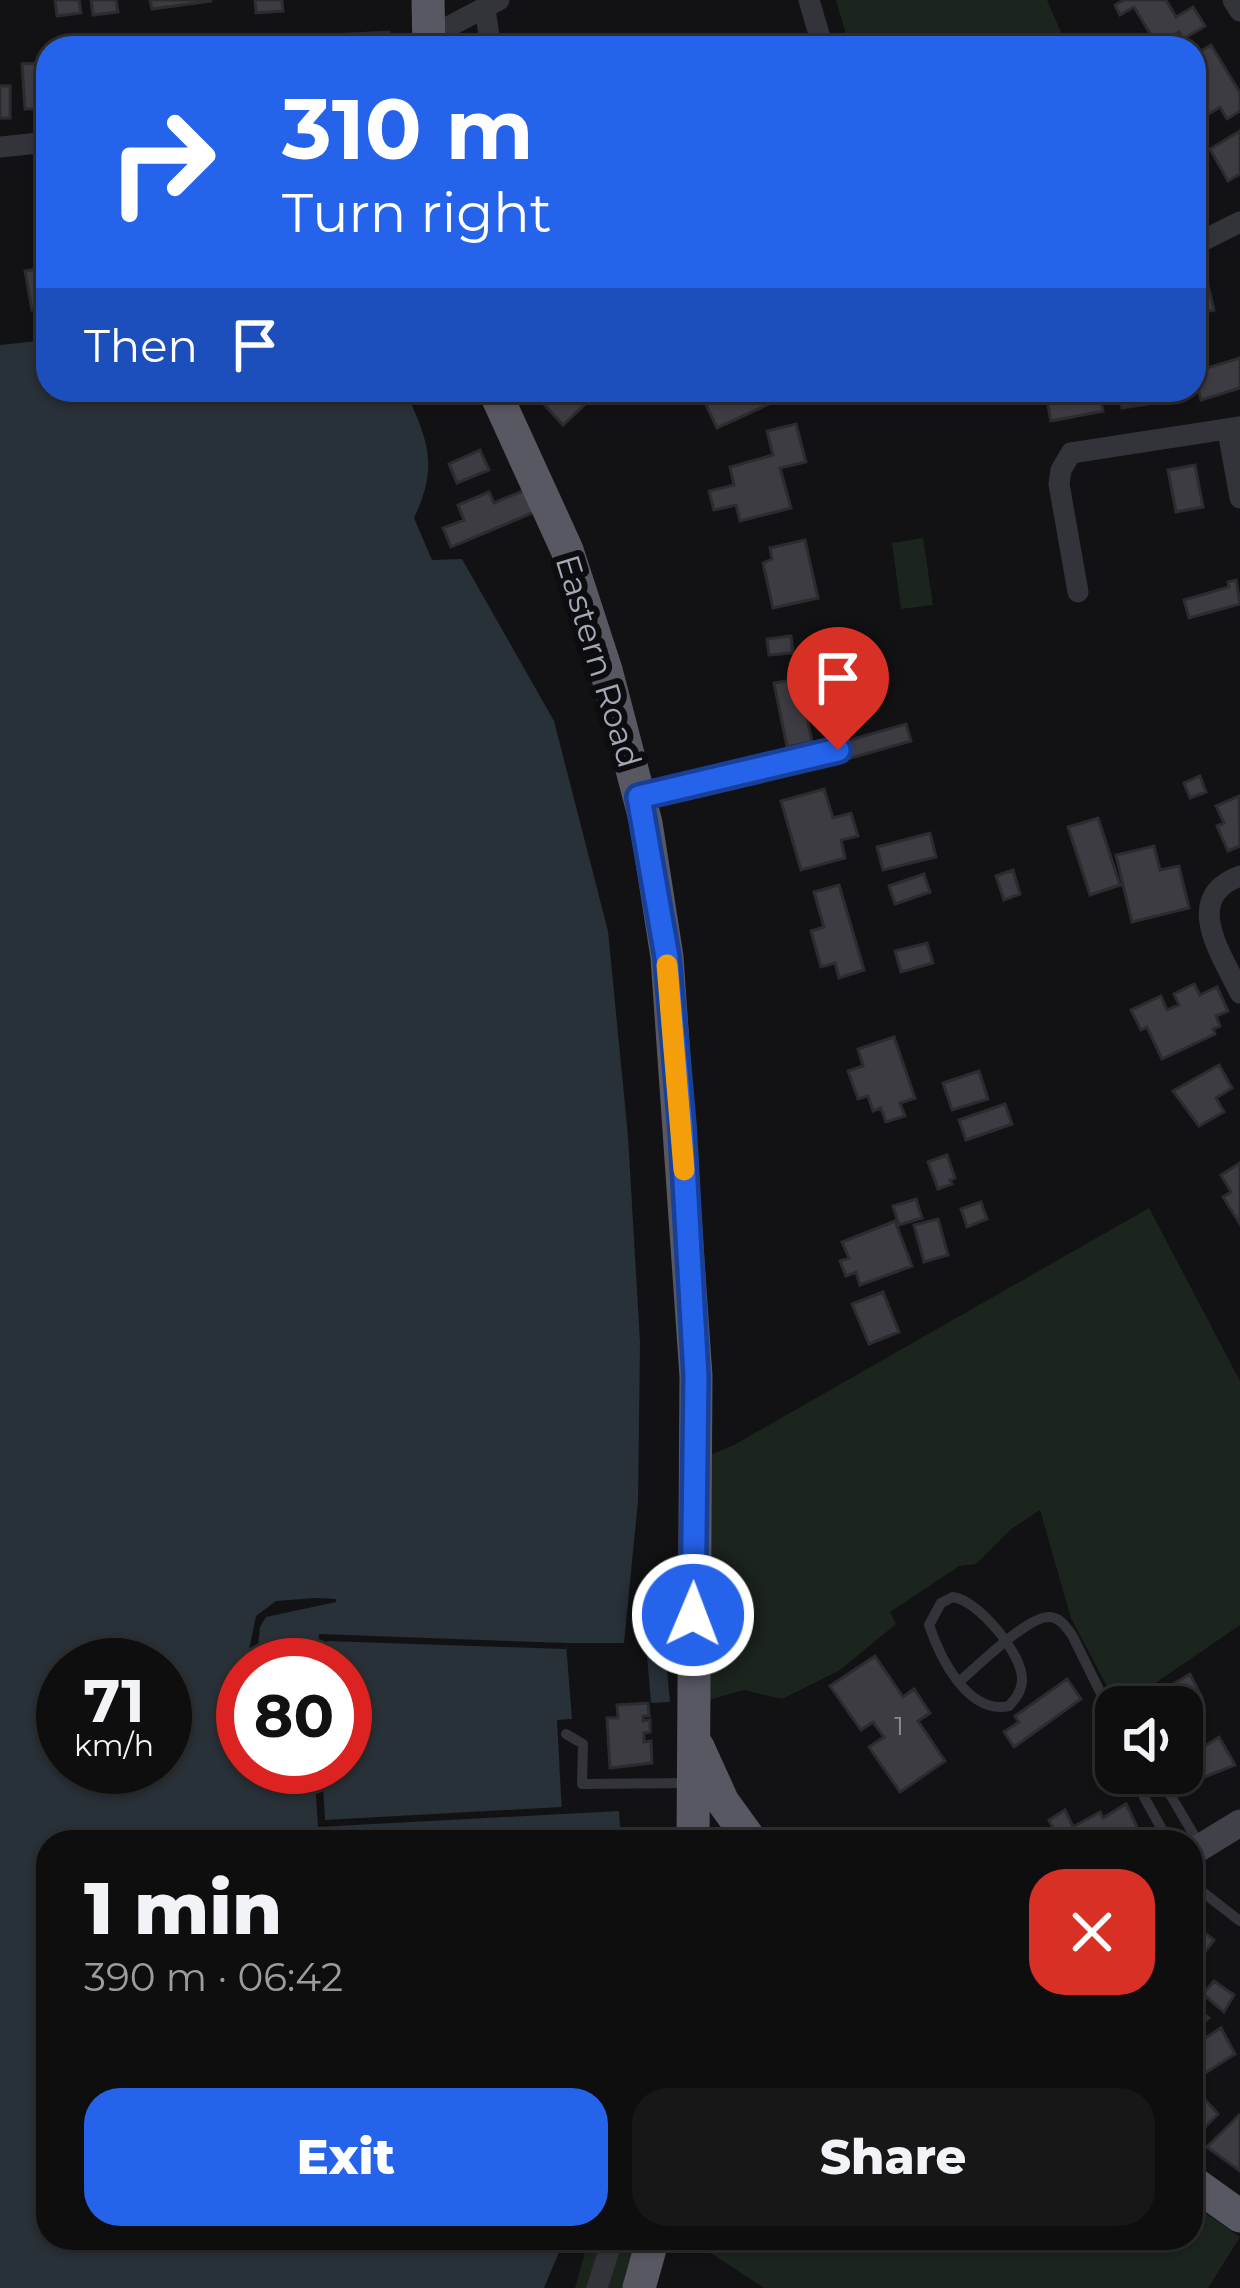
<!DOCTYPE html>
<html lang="en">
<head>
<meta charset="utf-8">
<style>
	:root { --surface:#0e0e0f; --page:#171718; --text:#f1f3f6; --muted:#9b9c9e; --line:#2e2e2f; --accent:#2563eb }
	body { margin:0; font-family:Montserrat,sans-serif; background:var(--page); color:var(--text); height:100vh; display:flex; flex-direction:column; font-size:45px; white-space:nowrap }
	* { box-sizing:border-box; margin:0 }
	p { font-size:39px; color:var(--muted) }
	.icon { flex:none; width:66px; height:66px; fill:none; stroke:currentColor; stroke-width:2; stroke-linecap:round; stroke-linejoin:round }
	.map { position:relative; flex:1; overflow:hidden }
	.details { position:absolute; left:36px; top:1830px; width:1167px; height:420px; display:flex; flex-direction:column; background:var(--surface); border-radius:36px; box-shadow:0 3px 9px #0004,0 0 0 3px var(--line) }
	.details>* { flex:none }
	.hud { position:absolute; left:36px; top:36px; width:1170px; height:366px; border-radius:36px; box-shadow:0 3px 9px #0004,0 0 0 3px var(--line); background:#2563eb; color:#fff; overflow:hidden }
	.tools { position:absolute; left:1095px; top:1686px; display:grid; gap:24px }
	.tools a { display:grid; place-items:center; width:108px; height:108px; border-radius:24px; background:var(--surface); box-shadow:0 3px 9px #0004,0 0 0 3px var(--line); font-size:60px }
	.speed { position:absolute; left:36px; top:1638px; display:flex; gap:24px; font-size:60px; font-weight:700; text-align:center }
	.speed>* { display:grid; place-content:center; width:156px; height:156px; border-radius:50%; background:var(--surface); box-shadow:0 3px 9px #0004,0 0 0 3px var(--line); line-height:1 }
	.speed small { font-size:30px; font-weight:400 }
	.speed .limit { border:18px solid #d22; background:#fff; color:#111 }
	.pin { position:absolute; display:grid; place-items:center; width:102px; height:102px; color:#fff; margin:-123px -51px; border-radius:50% 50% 50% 0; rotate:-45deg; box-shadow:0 0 12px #0007 }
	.pin .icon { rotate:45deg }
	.me { position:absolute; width:132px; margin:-66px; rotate:1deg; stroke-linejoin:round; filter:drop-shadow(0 0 9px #0008) }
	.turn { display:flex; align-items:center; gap:42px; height:252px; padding:0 48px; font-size:54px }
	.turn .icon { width:156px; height:156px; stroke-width:2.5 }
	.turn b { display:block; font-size:84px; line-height:102px }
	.then { display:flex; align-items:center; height:114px; padding:0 48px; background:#0003; gap:24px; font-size:45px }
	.round { display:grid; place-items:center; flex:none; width:126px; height:126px; border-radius:36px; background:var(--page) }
	.headline { display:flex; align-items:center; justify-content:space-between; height:204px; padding:0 48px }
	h1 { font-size:72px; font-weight:800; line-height:90px }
	.button { display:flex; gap:24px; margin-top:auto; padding:24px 48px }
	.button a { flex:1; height:138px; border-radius:36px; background:var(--accent); color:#fff; font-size:48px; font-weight:800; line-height:138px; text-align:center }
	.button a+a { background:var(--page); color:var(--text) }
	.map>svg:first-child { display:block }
</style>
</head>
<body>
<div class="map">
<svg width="1240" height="2288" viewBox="0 0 1240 2288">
	<rect width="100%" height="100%" fill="#121214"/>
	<path fill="#1c241e" d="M836 0H1047L1068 48H850Z
		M923 538 933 605 901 609 892 543Z
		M1149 1208 1240 1381V1625L1151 1686 1161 1707H1118L1071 1618 1040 1510 1010 1530 976 1564 959 1566 890 1612 896 1624 840 1670 782 1699 744 1690 705 1701 708 1456 734 1445Z
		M1191 2203 1240 2237 1208 2288H764L688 2238H1191Z
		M589 2238H642L628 2288H575Z"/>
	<path fill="#283038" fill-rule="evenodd" d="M48 340V390H405C428 441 439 465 414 518L432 560 462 559 554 721 608 931 628 1136 640 1342 638 1501 624 1643H566L572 1719 557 1720 562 1814 619 1811 621 1842H48V2238H565L544 2288H0V345ZM63 1665H165V1767H63ZM243 1665H345V1767H243Z
		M672 1653 673 1669 667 1670 670 1702 651 1703 647 1655Z"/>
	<path fill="#121214" d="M315 1598 336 1599V1602L266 1617 260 1627 256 1665H246L256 1616 276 1601Z
		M319 1634 566 1643V1649L327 1641 326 1665H318Z
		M314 1767H322L325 1820 562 1807V1814L318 1827Z"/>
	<path fill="#3c3c42" stroke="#2c2c30" stroke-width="3" d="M55 0H79L81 13 57 16Z
		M91 0H116L118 12 93 15Z
		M150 0H211V1L152 9Z
		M255 0H282L283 11 256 13Z
		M1124 0H1166L1176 17 1193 7 1205 26 1183 39 1179 32 1157 45 1134 7 1120 15 1115 5Z
		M389 32 390 48H333L332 35Z
		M224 36 226 48H200L199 40Z
		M1211 45 1240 93V111L1227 119 1220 107 1204 117 1194 99V55Z
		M39 63 42 109H25L22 64Z
		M0 86H10V118H0Z
		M1240 131V174L1228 181 1210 149Z
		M48 267V307L32 310 25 271Z
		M1205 273 1214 310 1200 313 1194 300V275Z
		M1240 358V388L1201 400 1194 372Z
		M557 390H600L563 425 543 403Z
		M699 390H765L771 403 717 428Z
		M1045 390H1099L1103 411 1051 421Z
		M1119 390H1177L1178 399 1122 408Z
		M796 424 806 462 780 468 791 508 740 521 736 505 714 510 709 491 734 485 730 467 773 455 767 431Z
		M480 450 489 470 457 483 449 464Z
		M1195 465 1203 507 1176 512 1168 470Z
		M527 489 537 511 451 547 443 528 464 520 458 505 489 492 494 503Z
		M805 540 818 598 773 608 763 563 772 559 770 548Z
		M1236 580 1240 604 1189 618 1184 600 1229 587 1228 582Z
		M791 636 793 653 769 655 767 639Z
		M868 658 874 683 840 692 833 667Z
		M799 679 812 742 787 747 774 683Z
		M906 724 911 741 851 758 846 741Z
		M1200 776 1206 792 1190 798 1184 783Z
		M824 789 833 818 851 813 858 836 841 840 845 858 801 870 781 801Z
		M1239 796 1240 846 1228 851 1217 826 1224 823 1216 806Z
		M1098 818 1120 885 1090 895 1068 827Z
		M930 833 936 857 883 870 877 847Z
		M1154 846 1160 870 1179 866 1189 908 1132 922 1116 855Z
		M1013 870 1020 894 1004 900 996 876Z
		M924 874 930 892 895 904 889 886Z
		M839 885 864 970 839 978 835 963 821 967 811 931 824 927 814 892Z
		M927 943 933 963 901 972 895 951Z
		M1194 984 1200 995 1217 987 1228 1011 1216 1016 1220 1026 1213 1029 1215 1034 1162 1059 1147 1027 1141 1030 1131 1010 1161 996 1167 1010 1179 1005 1174 994Z
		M894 1037 915 1098 900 1103 905 1116 886 1122 881 1108 873 1111 868 1096 858 1099 848 1071 863 1066 858 1049Z
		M1219 1065 1232 1088 1216 1098 1224 1112 1199 1126 1173 1091Z
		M979 1071 988 1099 952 1110 943 1083Z
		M1005 1104 1012 1124 966 1140 959 1120Z
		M947 1155 955 1178 950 1180 952 1184 938 1189 928 1162Z
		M1240 1163V1224L1223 1197 1231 1192 1221 1175Z
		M916 1199 922 1218 899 1225 893 1206Z
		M981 1202 987 1219 967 1227 961 1209Z
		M938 1219 948 1255 924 1262 914 1225Z
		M895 1221 912 1266 860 1285 856 1272 846 1276 840 1261 849 1258 842 1242Z
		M883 1292 899 1332 869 1344 852 1304Z
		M875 1656 903 1697 914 1689 930 1713 918 1721 945 1761 900 1792 869 1747 884 1737 873 1722 861 1730 830 1686Z
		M1190 1674 1202 1698 1184 1714 1182 1707H1167L1160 1692Z
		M1067 1679 1081 1699 1014 1747 1004 1732 1019 1722 1015 1716Z
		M648 1703 649 1716H643V1721L650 1720V1732L644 1733V1742L651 1741 652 1763 610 1768 607 1718H618L617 1705Z
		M1219 1737 1235 1765 1197 1780 1182 1753 1199 1741 1202 1748Z
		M1126 1804 1138 1829 1116 1842H1060L1049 1820 1065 1810 1073 1827 1100 1812 1103 1818Z
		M1193 1924 1214 1940 1195 1965 1191 1961Z
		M1214 1981 1234 1995 1224 2012 1203 1994Z
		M1191 2004 1209 2018 1191 2030Z
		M1221 2028 1235 2054 1191 2082V2047Z
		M1199 2093 1218 2114 1191 2141V2100Z
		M1239 2115 1240 2116V2171L1207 2147Z"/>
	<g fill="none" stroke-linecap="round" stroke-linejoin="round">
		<path stroke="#333439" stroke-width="10" d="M642 796 838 750
			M953 1597C978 1600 1024 1655 1022 1681 1021 1692 1016 1698 1009 1706 968 1715 940 1658 929 1625L941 1603Z
			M961 1680C978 1666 1029 1615 1050 1617 1061 1618 1066 1627 1072 1635L1116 1724
			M566 1734 583 1744 582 1784 691 1783
			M1141 1773 1144 1797 1169 1842
			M1148 1773 1171 1796 1201 1847
			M1191 1883 1240 1921"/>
		<path stroke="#333439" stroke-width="21" d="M809 0 823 48
			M1233 0 1240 11
			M485 9 491 48
			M429 37 499 0
			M0 147 48 142
			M1194 245 1240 222
			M1228 431 1240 498
			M1078 592 1059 484 1061 470 1071 453 1240 427
			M1240 876C1181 898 1222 955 1240 993
			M597 2288 613 2238"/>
		<path stroke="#414249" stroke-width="27" d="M1191 1853 1240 1823"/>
		<path stroke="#575862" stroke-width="33" d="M428 0 429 48
			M494 390 567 550 606 670 646 823 667 957 696 1376 693 1842
			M698 1747 723 1802 752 1842
			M1191 2181 1240 2216
			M639 2288 653 2238"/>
	</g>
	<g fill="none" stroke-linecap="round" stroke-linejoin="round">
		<g stroke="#184099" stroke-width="30">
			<path id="route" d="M693 1615 696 1376 682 1128 667 957 639 797 838 750"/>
		</g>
		<use href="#route" stroke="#2563eb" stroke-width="21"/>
		<path stroke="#f59e0b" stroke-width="21" d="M667 965 684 1170"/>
	</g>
	<g text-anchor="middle" stroke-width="12" stroke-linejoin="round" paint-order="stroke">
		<g font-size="27" fill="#898c99">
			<text x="899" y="1735">1</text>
		</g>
		<g font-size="33" fill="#a3a7b6" stroke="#0d0d0f">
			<text transform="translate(599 661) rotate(73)" y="12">Eastern Road</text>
		</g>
	</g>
</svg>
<div class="tools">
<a><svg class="icon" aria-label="sound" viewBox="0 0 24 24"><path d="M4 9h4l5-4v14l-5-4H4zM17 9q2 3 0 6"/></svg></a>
</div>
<div class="speed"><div>71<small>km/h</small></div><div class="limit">80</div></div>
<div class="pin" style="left:838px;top:750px;background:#d93025"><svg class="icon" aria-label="arrive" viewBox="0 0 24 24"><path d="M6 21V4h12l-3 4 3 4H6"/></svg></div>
<svg class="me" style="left:693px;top:1615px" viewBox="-20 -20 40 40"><circle r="17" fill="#2563eb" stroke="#fff" stroke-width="3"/><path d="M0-11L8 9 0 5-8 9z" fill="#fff"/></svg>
<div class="hud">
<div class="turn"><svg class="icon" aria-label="right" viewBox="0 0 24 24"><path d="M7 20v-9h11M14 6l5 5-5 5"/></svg><div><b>310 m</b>Turn right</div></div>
<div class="then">Then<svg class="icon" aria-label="arrive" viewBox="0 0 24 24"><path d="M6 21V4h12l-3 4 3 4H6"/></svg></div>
</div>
<section class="details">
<div class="headline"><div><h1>1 min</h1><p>390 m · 06:42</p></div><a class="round" style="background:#d93025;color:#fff"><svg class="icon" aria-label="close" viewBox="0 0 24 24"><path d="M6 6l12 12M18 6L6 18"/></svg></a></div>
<div class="button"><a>Exit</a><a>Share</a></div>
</section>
</div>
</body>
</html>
